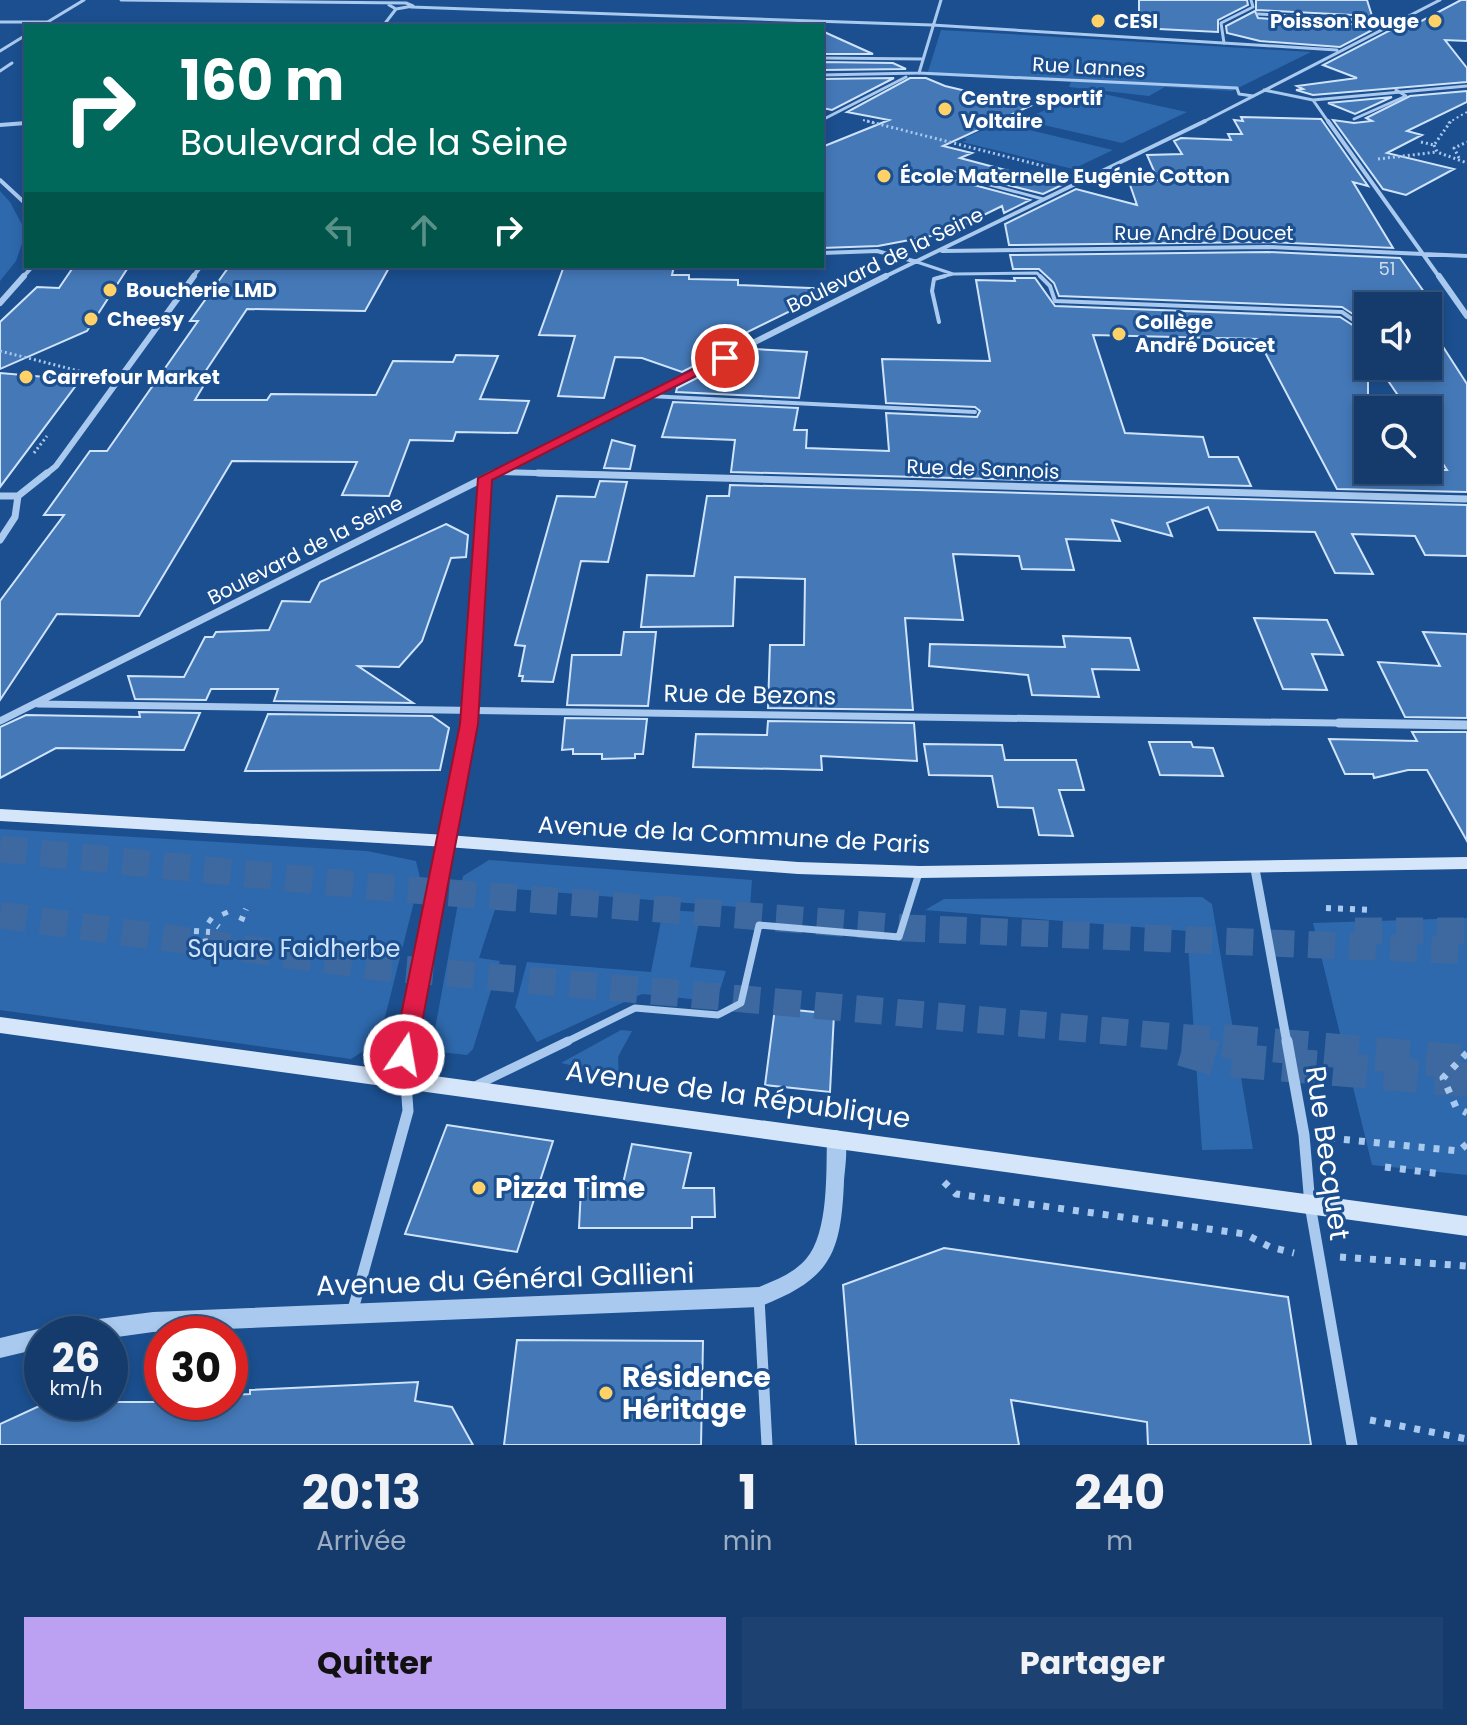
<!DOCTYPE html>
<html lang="fr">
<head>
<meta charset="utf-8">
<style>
	:root { --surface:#143b6b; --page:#1d4271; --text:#f1f3f6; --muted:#9dadc1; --line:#33557e; --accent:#bca0f2 }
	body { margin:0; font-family:Poppins,sans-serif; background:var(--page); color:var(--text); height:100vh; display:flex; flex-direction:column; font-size:30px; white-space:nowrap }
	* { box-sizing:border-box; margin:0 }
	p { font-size:26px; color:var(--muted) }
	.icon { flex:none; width:44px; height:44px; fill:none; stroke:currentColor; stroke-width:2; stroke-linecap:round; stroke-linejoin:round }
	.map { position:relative; height:1445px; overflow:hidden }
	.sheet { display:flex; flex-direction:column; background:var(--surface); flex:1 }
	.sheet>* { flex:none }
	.hud { position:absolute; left:24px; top:24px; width:800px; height:244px; border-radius:0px; box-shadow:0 4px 12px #0003,0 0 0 2px var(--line); background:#00695c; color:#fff; overflow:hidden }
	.fabs { position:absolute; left:1354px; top:292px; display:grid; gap:16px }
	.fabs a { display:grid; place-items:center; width:88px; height:88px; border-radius:0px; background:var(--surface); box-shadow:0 4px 12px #0003,0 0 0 2px var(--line); font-size:40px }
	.speed { position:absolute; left:24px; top:1316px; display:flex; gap:16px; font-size:40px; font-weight:700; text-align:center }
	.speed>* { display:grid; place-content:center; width:104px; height:104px; border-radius:50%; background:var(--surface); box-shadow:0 4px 12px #0003,0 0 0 2px var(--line); line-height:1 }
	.speed small { font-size:20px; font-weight:400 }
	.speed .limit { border:12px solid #d22; background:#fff; color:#111 }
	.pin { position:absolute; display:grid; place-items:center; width:68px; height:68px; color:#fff; margin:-34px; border:4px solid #fff; border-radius:50%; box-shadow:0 2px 8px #0007 }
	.me { position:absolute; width:88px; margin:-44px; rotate:12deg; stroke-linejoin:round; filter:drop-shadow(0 0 6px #0008) }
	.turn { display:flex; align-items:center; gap:28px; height:168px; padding:0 24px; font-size:36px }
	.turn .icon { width:104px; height:104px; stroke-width:2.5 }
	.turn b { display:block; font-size:56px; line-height:68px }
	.lanes { display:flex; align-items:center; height:76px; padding:0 24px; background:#0003; justify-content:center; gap:40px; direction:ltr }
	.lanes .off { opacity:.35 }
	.eta { display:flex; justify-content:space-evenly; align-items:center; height:136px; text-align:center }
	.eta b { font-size:48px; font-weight:700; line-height:56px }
	.cta { display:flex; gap:16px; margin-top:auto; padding:16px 24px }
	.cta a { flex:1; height:92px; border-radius:0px; background:var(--accent); color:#111; font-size:32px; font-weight:700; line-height:92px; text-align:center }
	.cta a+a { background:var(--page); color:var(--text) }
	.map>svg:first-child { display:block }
</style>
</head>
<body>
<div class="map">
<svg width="1467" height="1445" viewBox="0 0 1467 1445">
	<rect width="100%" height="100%" fill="#1b4f8f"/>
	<path fill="#2e69ad" d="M941 30 959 31 1311 52 1232 91 1165 87 1149 96 1069 87 1071 82 927 75Z
		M1090 91 1187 112 1122 143 1022 120Z
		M1000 123 1113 150 1073 169 962 142 967 140 964 138Z
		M0 191 10 202 26 232 16 261 0 281Z
		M0 829 367 851 416 861 420 878 379 1041 351 1059 0 1010Z
		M489 860 752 880 750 908 502 888 479 958 500 961 473 1049 467 1055 431 1051 463 876Z
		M1202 897 1212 904 1253 1149 1202 1150 1187 931 925 910 944 899Z
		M663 910 701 912 690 967 726 971 719 993 700 1000 642 994 537 1042 515 1007 527 962 651 972Z
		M1467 918V1175L1372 1165 1313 923Z
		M621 1030 632 1031 618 1057 619 1076 561 1063Z"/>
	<path fill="#4478b7" stroke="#cfe3fa" stroke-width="2" d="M1139 0H1247L1248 5 1218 20V32L1139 28Z
		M1256 0H1367L1372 16 1256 10Z
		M1461 0H1467V41L1445 40 1467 68V82L1313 95 1296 90 1303 89 1297 86 1357 78 1323 65 1402 24 1414 25Z
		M1255 11 1258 18 1380 26 1340 47 1260 41 1227 33 1226 26Z
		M822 31 873 54H822Z
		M822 62 893 63 906 69 822 70Z
		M894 78 832 110 822 108V79Z
		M910 78H926L945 86 1030 106 943 146 972 153 960 158 1062 185 1043 194 949 170 945 174 948 178 1030 200 1004 213 1002 206 947 233 878 246 822 248V147L889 120 847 112Z
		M1467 91V102L1407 131 1422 135 1387 153 1454 169 1406 195 1383 189 1333 120 1354 123 1372 121 1366 118 1410 96Z
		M1392 97 1355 114 1328 103Z
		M1241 117 1321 119 1368 186 1353 182 1393 248 1268 242 1009 245 1005 224 1076 189 1137 205 1128 179 1158 180 1147 155 1182 154 1174 141 1181 138 1231 140 1228 134H1242L1234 120 1243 121Z
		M1268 252 1400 258 1434 306H1368V324L1342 307 1059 296 1054 283 1039 269H1013L1010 255Z
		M74 266H129L87 331 0 369V322L37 287 59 288Z
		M390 266 365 311 247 309 203 375H210L195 400H267L271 394 376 395 393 361 453 362 456 355 498 356 480 399 529 401 517 433 456 432 453 441 410 440 389 496 342 495 357 462 232 461 139 616 57 614 0 700V601L64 515H44L90 451H107L198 321H190L228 268Z
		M564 266H674L672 275H689V279L738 280V285L835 289 715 348H729L682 372 642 358 615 357 604 398 558 396 575 336 539 335Z
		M1014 278H1035L1055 306 1340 317 1368 335V470H1447L1428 441V410H1408L1378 366H1428V339H1438L1467 384V492L1337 489 1258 339 1093 335 1125 433 1203 437 1209 457H1238L1251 486 731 472 735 440 662 437 673 402 798 408 794 430H807L806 448 889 451 886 413 977 417 980 411 975 407 886 403 882 359 990 361 976 280 1015 281Z
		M754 349 807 352 799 398 676 392 677 388Z
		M0 373 80 380 0 487Z
		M612 440 635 446 630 469 604 468Z
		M600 481 627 482 608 562 581 561 553 682 522 681 523 676H519L525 646 515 645 557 496 595 497Z
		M730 485 1467 505V556L1425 555 1415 536 1352 534 1373 574 1335 573 1315 532 1218 530 1208 507 1167 523 1172 536 1112 520 1120 541 1066 539 1074 570 1022 569 1019 556 953 554 963 620 905 618 913 710 768 708 770 645H804L805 579 735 577 733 626 641 627 647 575 694 576 707 496H729Z
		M446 524 468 535 466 557 451 558 422 641 399 667 358 666 413 703 274 701 278 689H211L206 700 135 699 128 676 184 677 205 637H213L216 632 269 630 282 601 310 602 320 582Z
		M1254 618 1327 620 1343 655 1312 654 1327 690 1283 689Z
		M624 632H656L648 706 567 705 572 655H621Z
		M1423 632 1467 634V718L1405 717 1378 662 1440 666Z
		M1063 636 1130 638 1139 670 1092 669 1099 697 1032 695 1028 675 929 666 930 644 1065 647Z
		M139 712 200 713 184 750 56 748 0 778V727L26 715 140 717Z
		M268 714 432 716 449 728 440 770 245 771Z
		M565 718 647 719 643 754H635V758L602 759V754H573V749L562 750Z
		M768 721 914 723 917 761 821 756 822 770 693 767 696 734 767 735Z
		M1412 732H1467V841L1427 770H1408L1374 778 1373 774H1345L1329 739 1417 741Z
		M1149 742H1191L1193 747 1213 748 1223 776 1160 775Z
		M924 744 1002 745 1005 760H1076L1084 790H1059L1073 836 1039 835 1033 808 998 807 992 776 929 775Z
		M775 1008 834 1014 830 1092 765 1085Z
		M447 1125 553 1141 517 1252 405 1234Z
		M632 1144 691 1153 683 1188H714L715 1217H692V1228H579L581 1188H622Z
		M944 1248 1288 1297 1311 1445H1148L1147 1422 1011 1400 1019 1445H856L843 1285Z
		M517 1340 703 1341 701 1445H504Z
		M418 1382 415 1401 452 1407 473 1445H0V1424L48 1402H230V1395L250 1394V1390Z"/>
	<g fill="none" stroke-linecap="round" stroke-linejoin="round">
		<path stroke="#3d69a0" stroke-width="27" stroke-dasharray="27 14" stroke-linecap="butt" d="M0 849 400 889 905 928 1467 951
			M0 915 378 967 1246 1043
			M1355 931H1467"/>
		<path stroke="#3d69a0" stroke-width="34" stroke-dasharray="34 17" stroke-linecap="butt" d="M1223 1041 1467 1062
			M1182 1049 1216 1059 1467 1080"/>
		<path stroke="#a9c9ee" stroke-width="2" stroke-dasharray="2 3" stroke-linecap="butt" d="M863 120 875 123
			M1448 123 1467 112"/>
		<path stroke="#a9c9ee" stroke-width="3" stroke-dasharray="2 3" stroke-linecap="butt" d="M867 121 1059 170
			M1421 142 1434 145 1451 121
			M1434 145 1437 152 1467 163
			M1459 158 1454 148 1467 142
			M1378 159 1437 152
			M0 351 95 375
			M34 453 47 436"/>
		<path stroke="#a9c9ee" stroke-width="6" stroke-dasharray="5 7" stroke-linecap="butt" d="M1326 908 1374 910
			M224 911 229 922
			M208 919 219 927
			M241 921 246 909
			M194 931 210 932
			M191 943 210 941"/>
		<path stroke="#a9c9ee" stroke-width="7" stroke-dasharray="6 9" stroke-linecap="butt" d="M1467 1053 1443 1078 1456 1107 1467 1113
			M1329 1138 1459 1151 1467 1144
			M1385 1167 1442 1174
			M944 1182 956 1194 1245 1234 1270 1247 1294 1253
			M1340 1257 1467 1266
			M1370 1420 1467 1439"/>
		<path stroke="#a9c9ee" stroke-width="3" d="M1258 14 1396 22
			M1224 43 1221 23 1253 7 1251 0
			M0 71 12 63
			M1354 119 1406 96 1396 90
			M949 174 1043 199
			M917 262 953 274 1037 273 1042 278
			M937 278 953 274"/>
		<path stroke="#a9c9ee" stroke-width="4" d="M1040 276 1050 286 1055 301 1342 312 1368 330
			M939 322 932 291 934 279 945 276
			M1428 334H1439
			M649 396 975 412"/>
		<path stroke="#a9c9ee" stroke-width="7" d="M564 1043 635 1008 718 1015 741 1003 759 925 899 937 919 873"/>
		<path stroke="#a9c9ee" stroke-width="9" d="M477 1085 568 1041"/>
		<path stroke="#a9c9ee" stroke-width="3" d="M919 73 1237 88 1239 94 1253 96"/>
		<path stroke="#a9c9ee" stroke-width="3" d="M121 0 406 3 413 6 396 9 389 5
			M411 7 932 25 1337 50
			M0 22H47
			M41 26 84 0
			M383 26 396 9
			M0 51 26 35
			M822 58 923 59
			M822 75 919 73 941 0
			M1264 90 1313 100 1467 86
			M1313 100 1329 123
			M822 120 906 77
			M1201 123 1440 0"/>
		<path stroke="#a9c9ee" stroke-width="4" d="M1328 121 1440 278
			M0 125 26 123
			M0 180 26 204
			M942 251 1268 247 1467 256
			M822 253 877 251 917 262
			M22 278 33 266
			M192 278 201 266
			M882 278 1205 121"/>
		<path stroke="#a9c9ee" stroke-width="6" d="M1439 276 1467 316
			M0 303 24 276
			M500 472 610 475
			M45 475 56 466 194 276
			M490 475 886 276"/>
		<path stroke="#a9c9ee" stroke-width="7" d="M538 473 1467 499
			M0 496H18
			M0 540 15 517 18 496 47 473
			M38 704 1467 725
			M0 721 494 473
			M469 725 485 478"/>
		<path stroke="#a9c9ee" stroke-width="9" d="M1339 723 1467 725
			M1255 869 1287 1043
			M407 1043 439 895 469 723"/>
		<path stroke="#a9c9ee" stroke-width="11" d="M1287 1041 1304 1135 1310 1205 1352 1445
			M759 1298 767 1445
			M352 1313 408 1111 404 1055 407 1041"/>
		<path fill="#a9c9ee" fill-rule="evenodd" d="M836 1130 843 1132C849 1145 845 1167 844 1181 841 1256 830 1279 759 1307L153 1332 110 1338V1334H42V1348L0 1358V1338L42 1328 50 1331 51 1327 59 1324 153 1312 759 1287C776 1280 794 1273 806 1259 829 1233 826 1171 827 1138L829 1132Z"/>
		<path fill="#d6e6fa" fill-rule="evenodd" d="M0 809 447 835 798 862 920 866 1467 857V869L920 878 798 874 447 847 0 821Z
			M0 1017 1467 1216V1236L0 1033Z"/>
	</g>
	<path fill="#e11d48" stroke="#92132f" stroke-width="2" d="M721 355 731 358 492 480 478 724 416 1055 413 1062H396L393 1055 460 724 478 478Z"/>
	<g fill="#ffd166" stroke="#1b4f8f" stroke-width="3">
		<circle cx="1098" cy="21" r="8"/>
		<circle cx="1435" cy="21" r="8"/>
		<circle cx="945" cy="109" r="8"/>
		<circle cx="884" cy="176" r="8"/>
		<circle cx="110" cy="290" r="8"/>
		<circle cx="91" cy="319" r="8"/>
		<circle cx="1119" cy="334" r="8"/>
		<circle cx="26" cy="377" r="8"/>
		<circle cx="479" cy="1188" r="8"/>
		<circle cx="606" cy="1393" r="8"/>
	</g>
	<g text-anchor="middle" stroke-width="6" stroke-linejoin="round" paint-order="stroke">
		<g font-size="18" fill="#d0dded">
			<text x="1387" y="275">51</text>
		</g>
		<g font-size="20" font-weight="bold" fill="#fff" stroke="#1b4f8f" text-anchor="start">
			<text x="1114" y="28">CESI</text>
			<text x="1419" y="28" text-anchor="end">Poisson Rouge</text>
			<text x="961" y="105">Centre sportif<tspan x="961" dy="23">Voltaire</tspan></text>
			<text x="900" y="183">École Maternelle Eugénie Cotton</text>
			<text x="126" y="297">Boucherie LMD</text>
			<text x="107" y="326">Cheesy</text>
			<text x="1135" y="329">Collège<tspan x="1135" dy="23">André Doucet</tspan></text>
			<text x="42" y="384">Carrefour Market</text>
		</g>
		<g font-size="20" fill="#fff" stroke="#1b4f8f">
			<text transform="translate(1089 67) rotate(3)" y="7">Rue Lannes</text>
			<text x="1204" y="240">Rue André Doucet</text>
			<text transform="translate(885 260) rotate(-26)" y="7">Boulevard de la Seine</text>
			<text transform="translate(983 469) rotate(2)" y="7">Rue de Sannois</text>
			<text transform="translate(305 550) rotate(-27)" y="7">Boulevard de la Seine</text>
		</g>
		<g font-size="24" fill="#fff" stroke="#1b4f8f">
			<text transform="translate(750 695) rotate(1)" y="8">Rue de Bezons</text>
			<text transform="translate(734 835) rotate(3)" y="8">Avenue de la Commune de Paris</text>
		</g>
		<g font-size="24" fill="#cfe3fa" stroke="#1b4f8f">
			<text x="294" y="957">Square Faidherbe</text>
		</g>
		<g font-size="28" fill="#fff" stroke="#1b4f8f">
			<text transform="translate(738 1094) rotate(8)" y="10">Avenue de la République</text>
			<text transform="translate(1328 1153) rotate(82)" y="10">Rue Becquet</text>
			<text transform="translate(505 1279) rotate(-2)" y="10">Avenue du Général Gallieni</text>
		</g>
		<g font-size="28" font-weight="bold" fill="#fff" stroke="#1b4f8f" text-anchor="start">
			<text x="495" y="1198">Pizza Time</text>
			<text x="622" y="1387">Résidence<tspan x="622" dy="32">Héritage</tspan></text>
		</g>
	</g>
</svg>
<div class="fabs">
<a><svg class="icon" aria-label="sound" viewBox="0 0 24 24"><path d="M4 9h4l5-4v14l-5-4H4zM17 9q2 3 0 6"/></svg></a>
<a><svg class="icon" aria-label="search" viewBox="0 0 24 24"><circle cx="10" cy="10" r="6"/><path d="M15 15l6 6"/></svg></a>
</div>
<div class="speed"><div>26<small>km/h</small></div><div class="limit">30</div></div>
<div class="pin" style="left:725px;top:358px;background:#d93025"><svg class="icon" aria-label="arrive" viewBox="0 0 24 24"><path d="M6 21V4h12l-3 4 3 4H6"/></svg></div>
<svg class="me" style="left:404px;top:1055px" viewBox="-20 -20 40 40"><circle r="17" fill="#e11d48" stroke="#fff" stroke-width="3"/><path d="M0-11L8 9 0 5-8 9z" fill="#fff"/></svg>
<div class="hud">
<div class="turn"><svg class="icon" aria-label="right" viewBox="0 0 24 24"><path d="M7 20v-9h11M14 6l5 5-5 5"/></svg><div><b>160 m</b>Boulevard de la Seine</div></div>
<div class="lanes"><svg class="icon off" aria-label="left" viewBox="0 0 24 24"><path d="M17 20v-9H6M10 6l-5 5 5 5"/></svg><svg class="icon off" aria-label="ahead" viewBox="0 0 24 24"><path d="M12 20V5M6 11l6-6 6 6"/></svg><svg class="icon" aria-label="right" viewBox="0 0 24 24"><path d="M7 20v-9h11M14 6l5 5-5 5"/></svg></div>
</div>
</div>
<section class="sheet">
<div class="eta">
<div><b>20:13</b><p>Arrivée</p></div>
<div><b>1</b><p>min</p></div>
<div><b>240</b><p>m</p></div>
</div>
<div class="cta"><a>Quitter</a><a>Partager</a></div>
</section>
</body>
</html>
